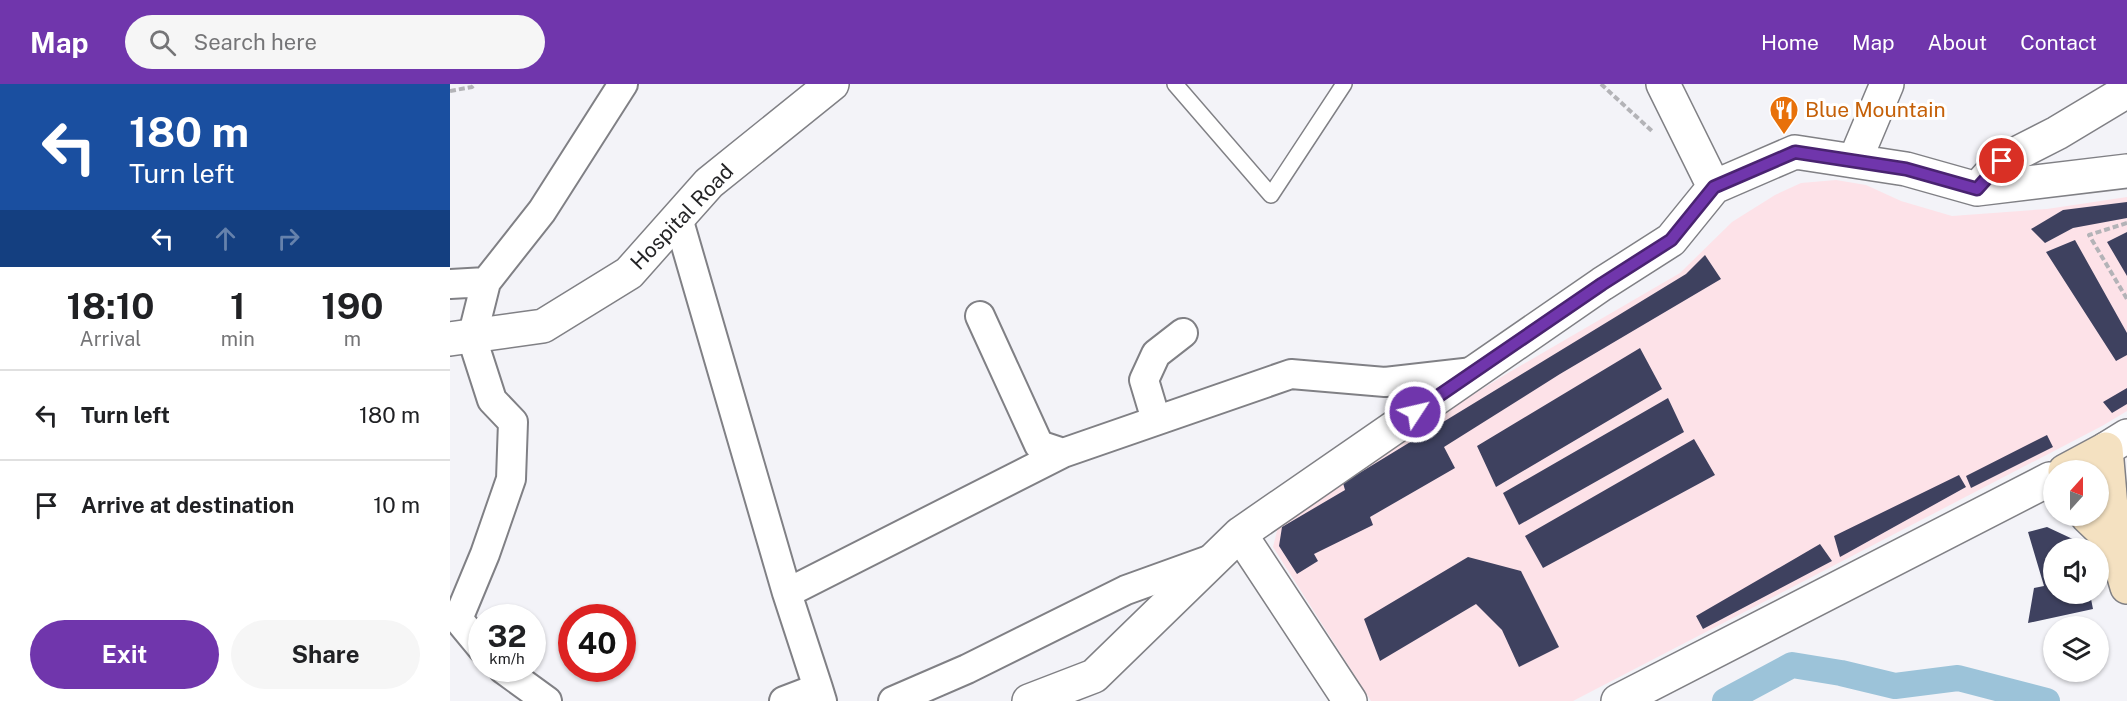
<!DOCTYPE html>
<html lang="en">
<head>
<meta charset="utf-8">
<style>
	:root { --surface:#fff; --page:#f6f6f6; --text:#202124; --muted:#757577; --line:#e0e0e0; --accent:#7036ac }
	body { margin:0; font-family:"Public Sans",sans-serif; background:var(--page); color:var(--text); height:100vh; display:flex; flex-direction:column; font-size:22px; white-space:nowrap }
	* { box-sizing:border-box; margin:0 }
	p { font-size:20px; color:var(--muted) }
	.icon { flex:none; width:33px; height:33px; fill:none; stroke:currentColor; stroke-width:2; stroke-linecap:round; stroke-linejoin:round }
	.map { position:relative; flex:1; overflow:hidden }
	.sheet { display:flex; flex-direction:column; background:var(--surface); width:450px }
	.sheet>* { flex:none }
	.guide { background:#1a4fa0; color:#fff; overflow:hidden }
	.needle { width:39px; rotate:21deg }
	.tools { position:absolute; left:1593px; top:376px; display:grid; gap:12px }
	.tools a { display:grid; place-items:center; width:66px; height:66px; border-radius:50%; background:var(--surface); box-shadow:0 2px 4px #0004; font-size:30px }
	.speed { position:absolute; left:18px; top:520px; display:flex; gap:12px; font-size:30px; font-weight:700; text-align:center }
	.speed>* { display:grid; place-content:center; width:78px; height:78px; border-radius:50%; background:var(--surface); box-shadow:0 2px 4px #0004; line-height:1 }
	.speed small { font-size:15px; font-weight:400 }
	.speed .limit { border:9px solid #d22; background:#fff; color:#111 }
	.pin { position:absolute; display:grid; place-items:center; width:51px; height:51px; color:#fff; margin:-26px; border:3px solid #fff; border-radius:50%; box-shadow:0 2px 6px #0007 }
	.me { position:absolute; width:66px; margin:-33px; rotate:55deg; stroke-linejoin:round; filter:drop-shadow(0 0 4px #0008) }
	.turn { display:flex; align-items:center; gap:21px; height:126px; padding:0 30px; font-size:27px }
	.turn .icon { width:78px; height:78px; stroke-width:2.5 }
	.turn b { display:block; font-size:42px; line-height:51px }
	.lanes { display:flex; align-items:center; height:57px; padding:0 30px; background:#0003; justify-content:center; gap:30px; direction:ltr }
	.lanes .off { opacity:.35 }
	.eta { display:flex; justify-content:space-evenly; align-items:center; height:102px; text-align:center }
	.eta b { font-size:36px; font-weight:700; line-height:42px }
	.cta { display:flex; gap:12px; margin-top:auto; padding:12px 30px }
	.cta a { flex:1; height:69px; border-radius:36px; background:var(--accent); color:#fff; font-size:24px; font-weight:700; line-height:69px; text-align:center }
	.cta a+a { background:var(--page); color:var(--text) }
	ul { padding:0; list-style:none }
	li { display:flex; align-items:center; gap:18px; height:90px; padding:0 30px; border-top:2px solid var(--line) }
	li div { flex:1 }
	li b { display:block; font-size:22px }
	li em { font-style:normal }
	header { display:flex; align-items:center; gap:36px; box-sizing:border-box; height:84px; padding:0 30px; background:var(--accent); color:#fff }
	header strong { font-size:28px }
	nav { display:flex; gap:33px; margin-inline-start:auto; font-size:21px }
	.search { width:420px; height:54px; background:var(--page); display:flex; align-items:center; gap:15px; box-sizing:border-box; padding:0 21px; border-radius:33px; color:var(--muted); font-size:22px }
	main { display:flex; flex:1; min-height:0 }
	.map>svg:first-child { display:block }
</style>
</head>
<body>
<header>
<strong>Map</strong>
<div class="search"><svg class="icon" aria-label="search" viewBox="0 0 24 24"><circle cx="10" cy="10" r="6"/><path d="M15 15l6 6"/></svg>Search here</div>
<nav><a>Home</a><a>Map</a><a>About</a><a>Contact</a></nav>
</header>
<main>
<section class="sheet">
<div class="guide">
<div class="turn"><svg class="icon" aria-label="left" viewBox="0 0 24 24"><path d="M17 20v-9H6M10 6l-5 5 5 5"/></svg><div><b>180 m</b>Turn left</div></div>
<div class="lanes"><svg class="icon" aria-label="left" viewBox="0 0 24 24"><path d="M17 20v-9H6M10 6l-5 5 5 5"/></svg><svg class="icon off" aria-label="ahead" viewBox="0 0 24 24"><path d="M12 20V5M6 11l6-6 6 6"/></svg><svg class="icon off" aria-label="right" viewBox="0 0 24 24"><path d="M7 20v-9h11M14 6l5 5-5 5"/></svg></div>
</div>
<div class="eta">
<div><b>18:10</b><p>Arrival</p></div>
<div><b>1</b><p>min</p></div>
<div><b>190</b><p>m</p></div>
</div>
<ul>
<li><svg class="icon" aria-label="left" viewBox="0 0 24 24"><path d="M17 20v-9H6M10 6l-5 5 5 5"/></svg><div><b>Turn left</b></div><em>180 m</em></li>
<li><svg class="icon" aria-label="arrive" viewBox="0 0 24 24"><path d="M6 21V4h12l-3 4 3 4H6"/></svg><div><b>Arrive at destination</b></div><em>10 m</em></li>
</ul>
<div class="cta"><a>Exit</a><a>Share</a></div>
</section>
<div class="map">
<svg width="1677" height="617" viewBox="0 0 1677 617">
	<rect width="100%" height="100%" fill="#f3f3f8"/>
	<path fill="#fde2e8" d="M1386 96 1416 101 1451 117 1502 132 1597 125 1677 113V327L1652 342 1123 617H921L823 463 829 439 938 363 1058 289 1230 189 1282 138 1325 111 1351 99Z"/>
	<g fill="none" stroke-linecap="round" stroke-linejoin="round">
		<path stroke="#9cc3d9" stroke-width="26" d="M1275 617 1342 581 1391 589 1445 602 1508 594 1597 617"/>
	</g>
	<path fill="#3e415f" d="M1677 118V134L1623 144 1595 159 1581 145 1613 126Z
		M1677 148V192L1657 158Z
		M1625 156 1677 249V271L1666 277 1596 168Z
		M1255 171 1271 195 1110 290 994 363 1005 384 920 433 923 441 864 470 868 477 847 490 829 462 832 443 895 406 893 399 1236 190Z
		M1190 264 1212 305 1046 403 1027 362Z
		M1677 304V320L1662 329 1653 318Z
		M1218 314 1234 348 1069 441 1053 409Z
		M1597 351 1603 363 1521 404 1516 392Z
		M1244 355 1265 391 1093 484 1075 452Z
		M1509 391 1516 403 1390 473 1384 452Z
		M1597 443 1627 457 1629 465H1604V510H1640L1643 525 1578 539 1584 504 1594 502 1578 448Z
		M1370 460 1382 477 1253 545 1246 532Z
		M1018 473 1071 487 1109 563 1069 583 1052 546 1026 520 930 577 914 535Z"/>
	<g fill="none" stroke-linecap="round" stroke-linejoin="round">
		<g stroke="#808085" stroke-width="18">
			<path id="service" d="M725 0 821 111 894 0"/>
		</g>
		<g stroke="#808085" stroke-width="32">
			<path id="minor" d="M228 134 337 509 368 604
				M36 198 92 127 173 0
				M0 200 36 198 22 254 42 316 63 338 61 395 35 470 8 535 32 564
				M530 232 589 361 613 369 841 290 935 298 1023 288
				M706 336 694 296 706 270 733 249
				M337 509 613 369
				M53 585 97 617
				M334 617 368 604 372 617
				M443 617 517 585 676 506 762 475"/>
		</g>
		<g stroke="#808085" stroke-width="36">
			<path id="tertiary" d="M1213 0 1264 103
				M1405 76 1437 0
				M1527 105 1552 77 1607 49 1677 7
				M0 255 93 242 179 189 259 99 382 0
				M1656 365 1677 352
				M579 617 644 592 790 450
				M900 617 790 450 1152 200 1221 156 1264 103 1345 68 1456 85 1527 105 1677 87
				M1168 617 1600 395"/>
		</g>
		<g stroke="#808085" stroke-width="36">
			<path id="secondary" d="M1615 387 1656 365 1664 458 1637 432
				M1664 458 1677 503"/>
		</g>
		<path stroke="#b3b3b7" stroke-width="4" stroke-dasharray="6 3" stroke-linecap="butt" d="M1151 0 1203 48
			M0 7 22 3 25 0
			M1677 139 1639 151 1677 215"/>
		<use href="#service" stroke="#fff" stroke-width="15"/>
		<use href="#minor" stroke="#fff" stroke-width="28"/>
		<use href="#tertiary" stroke="#fff" stroke-width="33"/>
		<use href="#secondary" stroke="#f4e1c1" stroke-width="33"/>
	</g>
	<g fill="none" stroke-linecap="round" stroke-linejoin="round">
		<g stroke="#492370" stroke-width="15">
			<path id="route" d="M965 328 1152 200 1221 156 1264 103 1345 68 1456 85 1527 105 1552 77"/>
		</g>
		<use href="#route" stroke="#7036ac" stroke-width="10"/>
	</g>
	<defs>
		<g id="restaurant-pin" transform="scale(1.5)"><path d="M0 17L-7.5 6A9.5 9.5 0 1 1 7.5 6Z" fill="#e8710a" stroke="#fff"/><path d="M-5-6h1v4h1v-4h1v4h1v-4h1v5L-1.5 .5V6h-2V.5L-5-1ZM5-6V6H3V1.5H1.5Q1.5-4 5-6Z" fill="#fff"/></g>
	</defs>
	<g fill-rule="evenodd">
		<use href="#restaurant-pin" x="1334" y="26"/>
	</g>
	<g text-anchor="middle" stroke-width="6" stroke-linejoin="round" paint-order="stroke">
		<g font-size="21" fill="#c56008" stroke="#fff" text-anchor="start">
			<text x="1355" y="33">Blue Mountain</text>
		</g>
		<g font-size="21" fill="#242426" stroke="#fff">
			<text transform="translate(232 133) rotate(-46)" y="7">Hospital Road</text>
		</g>
	</g>
</svg>
<div class="tools">
<a><svg class="needle" viewBox="-14 -14 28 28"><path d="M0-13l5 13h-10z" fill="#e53935"/><path d="M0 13l5-13h-10z" fill="#757577"/></svg></a>
<a><svg class="icon" aria-label="sound" viewBox="0 0 24 24"><path d="M4 9h4l5-4v14l-5-4H4zM17 9q2 3 0 6"/></svg></a>
<a><svg class="icon" aria-label="layers" viewBox="0 0 24 24"><path d="M12 4l9 5-9 5-9-5zM3 14l9 5 9-5"/></svg></a>
</div>
<div class="speed"><div>32<small>km/h</small></div><div class="limit">40</div></div>
<div class="pin" style="left:1552px;top:77px;background:#d93025"><svg class="icon" aria-label="arrive" viewBox="0 0 24 24"><path d="M6 21V4h12l-3 4 3 4H6"/></svg></div>
<svg class="me" style="left:965px;top:328px" viewBox="-20 -20 40 40"><circle r="17" fill="#7036ac" stroke="#fff" stroke-width="3"/><path d="M0-11L8 9 0 5-8 9z" fill="#fff"/></svg>
</div>
</main>
</body>
</html>
